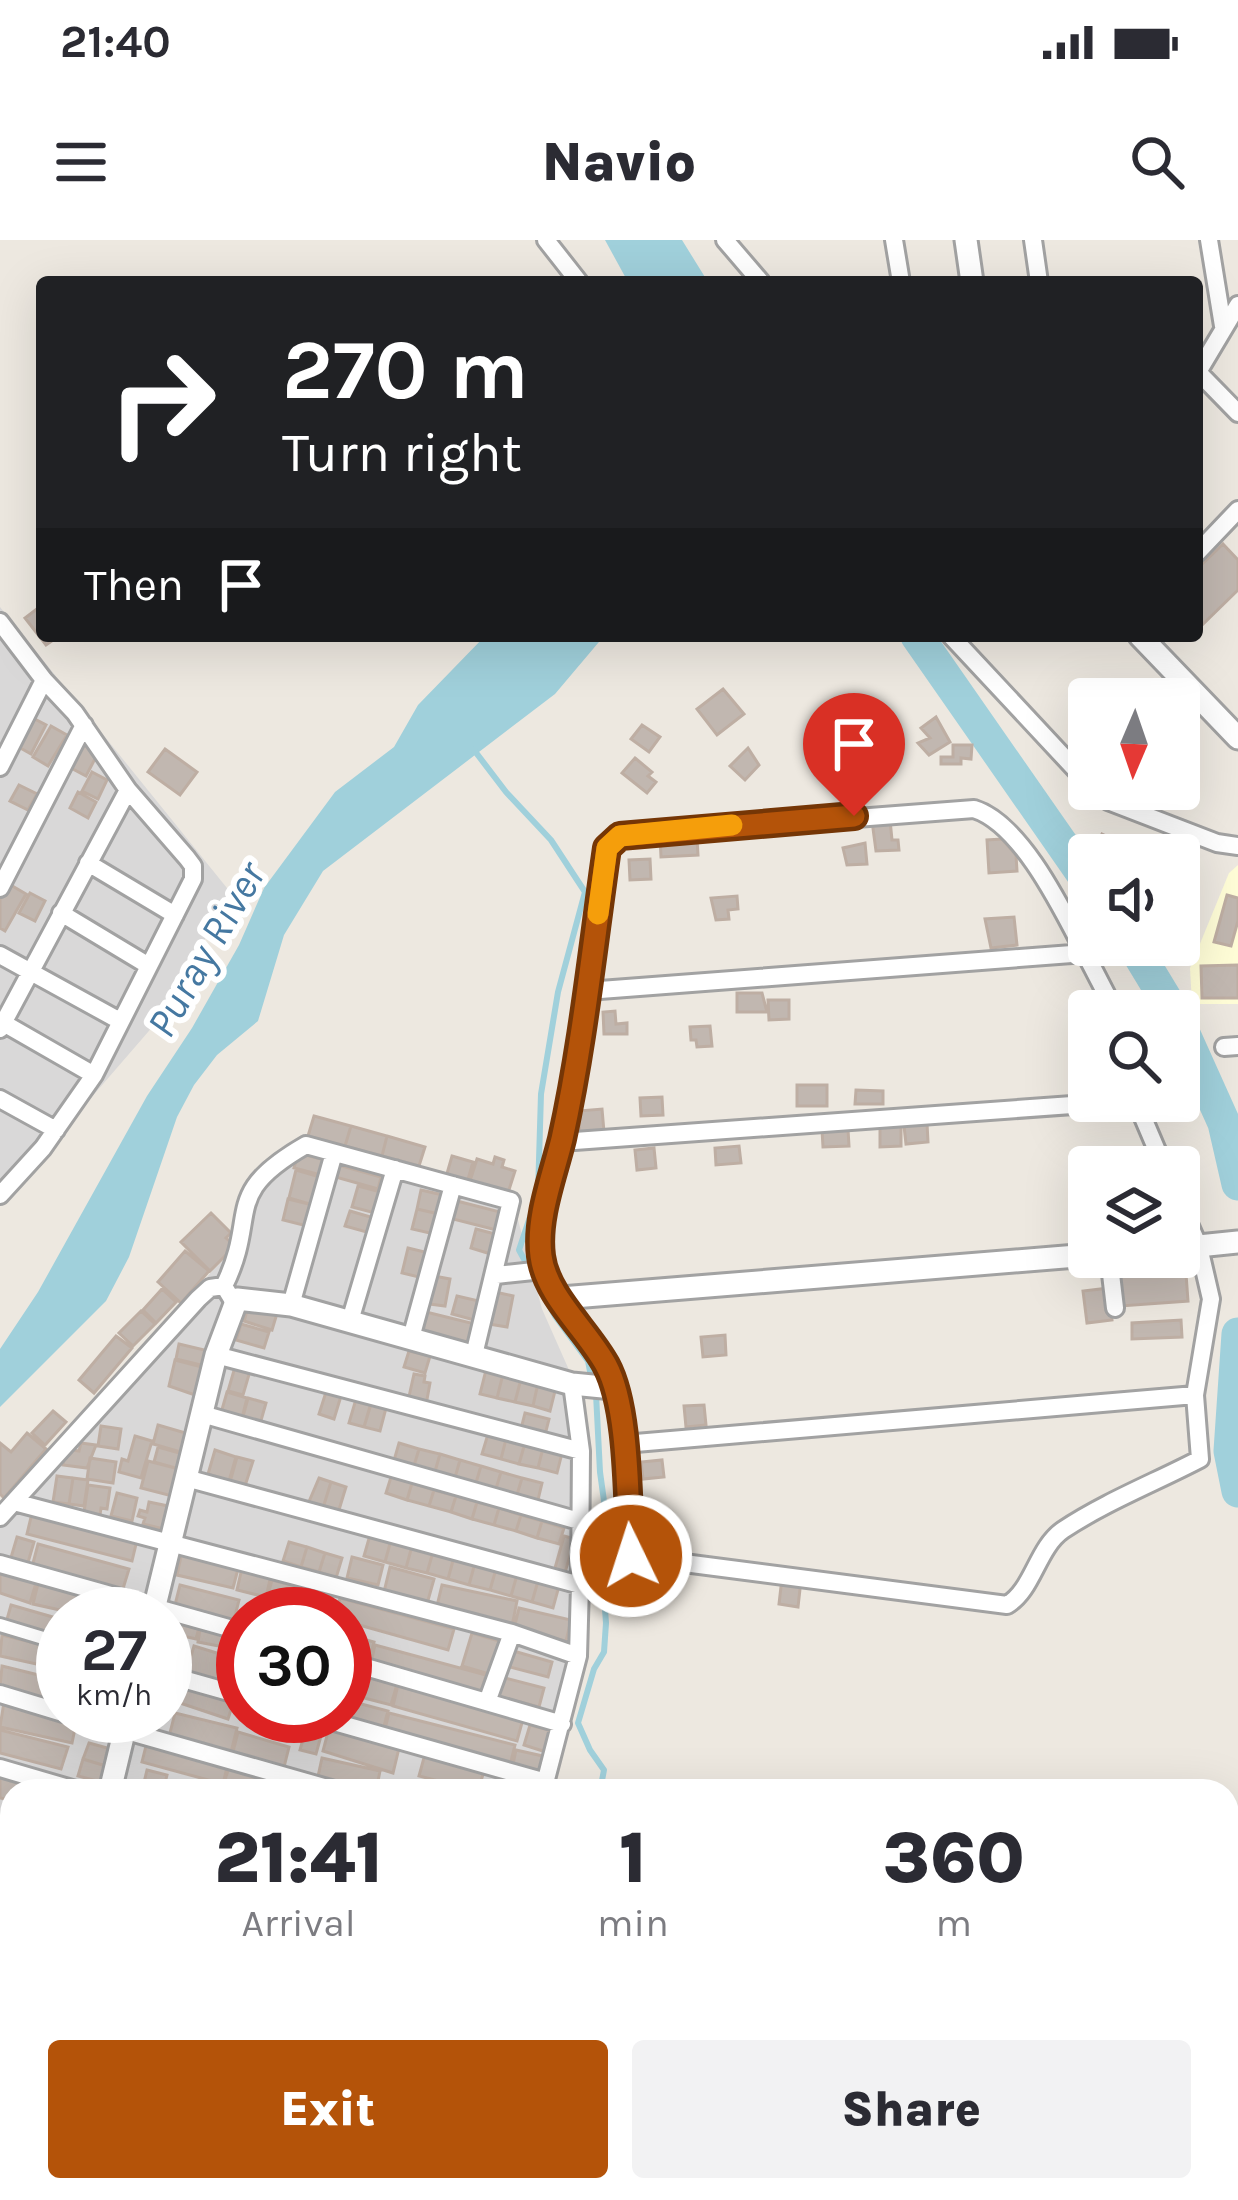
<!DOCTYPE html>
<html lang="en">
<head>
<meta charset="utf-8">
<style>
	:root { --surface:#fff; --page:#f2f2f3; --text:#2b2b33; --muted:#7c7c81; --accent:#b45309 }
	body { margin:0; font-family:Karla,sans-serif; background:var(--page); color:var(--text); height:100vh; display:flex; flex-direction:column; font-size:45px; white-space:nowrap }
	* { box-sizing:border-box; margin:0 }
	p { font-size:39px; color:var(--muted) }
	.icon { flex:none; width:66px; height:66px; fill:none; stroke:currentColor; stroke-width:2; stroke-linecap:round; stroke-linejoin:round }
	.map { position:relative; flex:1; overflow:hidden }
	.details { position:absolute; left:0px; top:1539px; width:1239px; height:423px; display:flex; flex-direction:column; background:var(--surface); border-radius:36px 36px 0 0; box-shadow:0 12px 48px #0002 }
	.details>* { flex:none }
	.banner { position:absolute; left:36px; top:36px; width:1167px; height:366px; border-radius:12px; box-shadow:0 12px 48px #0002; background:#202124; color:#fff; overflow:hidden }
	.needle { width:78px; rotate:182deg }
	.controls { position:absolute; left:1068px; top:438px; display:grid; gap:24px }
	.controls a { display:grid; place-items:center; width:132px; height:132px; border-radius:12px; background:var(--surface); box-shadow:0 12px 48px #0002; font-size:60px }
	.speed { position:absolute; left:36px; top:1347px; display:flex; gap:24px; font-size:60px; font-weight:700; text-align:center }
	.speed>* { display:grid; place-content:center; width:156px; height:156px; border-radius:50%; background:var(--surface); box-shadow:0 12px 48px #0002; line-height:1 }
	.speed small { font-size:30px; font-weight:400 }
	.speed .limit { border:18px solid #d22; background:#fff; color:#111 }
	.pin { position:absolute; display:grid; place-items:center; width:102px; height:102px; color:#fff; margin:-123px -51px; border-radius:50% 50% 50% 0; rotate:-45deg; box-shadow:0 0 12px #0007 }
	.pin .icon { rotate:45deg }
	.me { position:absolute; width:132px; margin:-66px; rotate:356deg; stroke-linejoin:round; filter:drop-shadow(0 0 9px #0008) }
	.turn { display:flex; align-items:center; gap:42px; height:252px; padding:0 48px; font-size:54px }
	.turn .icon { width:156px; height:156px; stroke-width:2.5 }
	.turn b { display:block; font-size:84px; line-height:102px }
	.then { display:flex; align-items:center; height:114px; padding:0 48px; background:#0003; gap:24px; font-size:45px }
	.eta { display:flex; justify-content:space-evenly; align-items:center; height:204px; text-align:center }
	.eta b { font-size:72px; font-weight:800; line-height:84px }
	.button { display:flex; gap:24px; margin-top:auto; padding:24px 48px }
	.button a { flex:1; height:138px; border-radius:12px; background:var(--accent); color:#fff; font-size:48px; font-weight:800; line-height:138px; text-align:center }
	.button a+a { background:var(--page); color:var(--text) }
	.status { display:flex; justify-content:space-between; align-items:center; height:84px; padding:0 60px; background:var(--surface); direction:ltr }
	.status svg { height:33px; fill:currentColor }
	header { display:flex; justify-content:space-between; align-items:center; height:156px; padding:0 48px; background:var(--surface); font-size:54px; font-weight:800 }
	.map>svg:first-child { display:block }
</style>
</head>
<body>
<div class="status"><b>21:40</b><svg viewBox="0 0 49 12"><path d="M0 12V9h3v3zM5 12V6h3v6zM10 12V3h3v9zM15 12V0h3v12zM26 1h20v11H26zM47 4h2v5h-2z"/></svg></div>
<header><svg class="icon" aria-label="menu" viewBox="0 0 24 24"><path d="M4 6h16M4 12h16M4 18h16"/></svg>Navio<svg class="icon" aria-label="search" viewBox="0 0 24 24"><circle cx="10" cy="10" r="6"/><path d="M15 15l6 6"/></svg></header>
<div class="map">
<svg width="1238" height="1960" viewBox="0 0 1238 1960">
	<rect width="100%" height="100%" fill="#ede8e0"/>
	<path fill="#d9d8d8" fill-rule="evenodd" d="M0 367 231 653 161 777 0 963Z
		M302 909 514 965 542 1069 573 1139 577 1397 542 1551H12V1950H486L493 1960H0V1276L101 1172 211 1032 237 1007 246 955ZM63 1374H165V1476H63ZM243 1374H345V1476H243Z"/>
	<path fill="#fffdd7" d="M1238 625V764H1192L1190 728 1229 633Z"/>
	<path fill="#a0d0db" d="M605 0H682L708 42H628Z
		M485 396H604L555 454 323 631 284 695 258 781 217 815 194 845 177 877 129 1017 106 1061 0 1167V1109L38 1052 147 856 192 788 239 705 264 648 335 552 394 507 418 465Z"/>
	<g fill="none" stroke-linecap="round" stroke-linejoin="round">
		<path stroke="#a0d0db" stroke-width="6" d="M474 510 506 552 551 600 585 652 558 752 541 854 538 953 519 1010 555 1076 588 1121 592 1142
			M596 1154 600 1232 608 1290 603 1342 606 1383 604 1412 594 1429 578 1483 590 1510 604 1530 600 1551
			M498 1950 505 1960
			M554 1960 562 1953H576L584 1960"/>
		<path stroke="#a0d0db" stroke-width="33" d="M917 396 1089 643
			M1133 705 1173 771
			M1179 783 1224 883 1238 944
			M1238 1094 1230 1211 1238 1251
			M1227 1663 1238 1649
			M892 1950 893 1960"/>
	</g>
	<path fill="#c1b7b0" stroke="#beaea3" stroke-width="3" d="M1223 304 1238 320V350L1197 390V329Z
		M42 365V396H59L46 405 25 378Z
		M723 449 744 474 717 495 697 469Z
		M31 477 46 485 31 514 15 505Z
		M936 477 950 502 929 515 918 503 930 498 921 488Z
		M642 485 660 497 649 512 631 499Z
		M51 486 67 495 48 526 33 517Z
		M82 504 98 513 86 536 69 527Z
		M953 505H972L971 519 961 518V524H941V517H953Z
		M748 508 759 525 745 540 730 526Z
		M165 509 197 532 180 555 148 532Z
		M635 518 652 532 648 536 656 542 647 553 622 533Z
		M92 532 107 540 98 559 82 551Z
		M19 545 37 554 28 570 10 561Z
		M78 552 96 562 88 578 70 568Z
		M890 580 892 600H898L899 610 876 611 872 581Z
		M1102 594 1123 604 1118 615 1092 613Z
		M660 596 697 598 698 615 661 617Z
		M1002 599 1016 615 1017 631 989 633 987 600Z
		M865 603 867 624 847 625 843 608Z
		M650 619 651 639 630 640 629 620Z
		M9 644 26 654 5 691 0 688V659Z
		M30 653 45 661 35 681 19 673Z
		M1227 655 1238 658V681L1231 706 1214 702Z
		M737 656 738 669 728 670 729 679 716 680 711 658Z
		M1014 677 1017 705 991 708 985 679Z
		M1238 725V758H1202L1201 726Z
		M737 753H762L767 772H737Z
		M768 760H789V779L769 780Z
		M615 771 616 784 627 783V794H604L603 772Z
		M710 786 712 806 697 807 696 800H691L690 787Z
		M797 845H827V866H797Z
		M856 850 883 851V864H855Z
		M662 857 663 875 641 876 640 858Z
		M602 869 604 892 580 894 578 871Z
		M314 876 351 886 345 906 308 896Z
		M927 883 928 902 906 904 904 886Z
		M351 886 387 896 382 916 345 906Z
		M880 886H901V906L880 907Z
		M848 889 849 906 823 907 822 890Z
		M387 896 425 907 419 926 382 916Z
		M739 906 741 923 716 925 715 908Z
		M654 908 656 928 637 930 635 910Z
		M298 913 325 920 321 935 294 928Z
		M452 916 473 922 467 943 446 937Z
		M495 917 504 920 502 927 515 931 507 956 469 944 477 919 493 924Z
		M335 924 381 937 378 949 332 936Z
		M296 930 320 937 313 965 289 958Z
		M358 946 381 952 375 973 352 967Z
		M421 950 443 955 439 974 417 969Z
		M288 959 313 965 307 986 283 980Z
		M453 960 504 973 500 991 449 978Z
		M417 969 439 974 434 994 412 989Z
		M350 971 374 978 370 993 345 986Z
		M211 973 231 993 226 998 235 1006 210 1031 181 1002Z
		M476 989 499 995 494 1015 471 1008Z
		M408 1008 429 1013 423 1038 402 1033Z
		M185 1011 209 1031 181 1063 158 1042Z
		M1185 1020 1188 1061 1121 1066 1118 1025Z
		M434 1036 450 1039 445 1066 429 1064Z
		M1109 1048 1112 1080 1087 1083 1083 1051Z
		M162 1049 176 1062 156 1083 143 1070Z
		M495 1052 513 1056 507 1087 489 1084Z
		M457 1056 479 1061 474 1080 452 1074Z
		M250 1061 278 1070 272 1090 244 1081Z
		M141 1071 155 1084 133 1106 119 1093Z
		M422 1071 475 1084 470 1103 417 1090Z
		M1181 1080 1182 1097 1132 1099V1083Z
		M241 1084 269 1092 264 1108 236 1100Z
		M725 1095 726 1115 703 1117 701 1097Z
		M116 1096 132 1108 94 1153 79 1140Z
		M179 1104 213 1112 209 1127 176 1119Z
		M409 1111 430 1116 425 1133 404 1127Z
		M175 1120 202 1127 195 1155 169 1146Z
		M235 1127 250 1131 243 1155 228 1151Z
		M486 1130 503 1134 497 1158 480 1154Z
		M414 1134 425 1136 424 1142 430 1143 426 1165 408 1161Z
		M503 1134 521 1139 515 1162 497 1158Z
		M521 1139 538 1143 533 1166 515 1162Z
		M538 1143 556 1147 550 1171 533 1166Z
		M227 1152 247 1158 242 1178 221 1173Z
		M326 1152 341 1156 334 1179 319 1174Z
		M248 1158 266 1163 260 1184 242 1180Z
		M356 1159 371 1163 364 1187 349 1183Z
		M371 1164 386 1168 380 1191 364 1187Z
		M704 1165 706 1185 686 1187 684 1166Z
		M53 1171 66 1182 45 1205 32 1193Z
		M525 1173 549 1179 544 1199 520 1193Z
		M158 1185 189 1194 184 1213 153 1204Z
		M101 1186 121 1189 118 1209 98 1206Z
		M27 1193 46 1209 4 1258 0 1254V1203L11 1212Z
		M488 1194 506 1199 501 1219 482 1214Z
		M135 1196 152 1201 141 1238 119 1232 122 1219 128 1221Z
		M506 1199 525 1203 519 1224 501 1219Z
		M81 1203 96 1205 87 1228 63 1225 65 1209 79 1211Z
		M399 1203 419 1209 413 1229 393 1224Z
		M525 1203 543 1208 538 1228 519 1224Z
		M158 1207 183 1214 179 1229 154 1222Z
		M543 1208 562 1213 557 1233 538 1228Z
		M419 1209 440 1214 434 1235 413 1229Z
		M215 1210 236 1217 229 1241 208 1234Z
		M440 1214 460 1220 454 1241 434 1235Z
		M237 1217 253 1221 245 1246 230 1242Z
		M90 1218 116 1222 113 1243 87 1239Z
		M460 1220 481 1226 475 1246 454 1241Z
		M662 1220 664 1237 643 1239 641 1222Z
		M148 1221 179 1229 172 1256 141 1248Z
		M481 1226 501 1232 495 1252 475 1246Z
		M501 1232 522 1238 516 1258 495 1252Z
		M57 1236 73 1238 69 1264 53 1262Z
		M391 1237 412 1243 407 1260 386 1253Z
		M73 1238 88 1240 84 1266 69 1264Z
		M319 1238 331 1242 323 1268 308 1264Z
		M522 1238 542 1243 537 1264 516 1258Z
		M331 1242 346 1247 338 1273 323 1268Z
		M412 1243 434 1250 429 1266 407 1260Z
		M88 1245 110 1248 107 1269 101 1268 100 1275 84 1272Z
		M434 1250 456 1256 451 1272 429 1266Z
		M117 1253 137 1258 132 1281 111 1276Z
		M456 1256 477 1262 472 1279 451 1272Z
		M149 1262 168 1266 166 1274 171 1276 168 1290 143 1284 145 1278 138 1276 140 1270 147 1272Z
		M477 1262 499 1268 494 1285 472 1279Z
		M499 1268 521 1275 516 1291 494 1285Z
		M32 1273 137 1300 132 1321 27 1294Z
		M521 1275 542 1281 537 1298 516 1291Z
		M542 1281 564 1288 559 1304 537 1298Z
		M370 1295 391 1300 385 1322 364 1316Z
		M564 1296 575 1299 563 1339 553 1335Z
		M17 1297 34 1302 27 1326 10 1321Z
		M391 1300 412 1306 406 1328 385 1322Z
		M289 1302 307 1307 301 1327 283 1321Z
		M38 1304 129 1329 122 1352 32 1327Z
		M412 1306 433 1312 427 1333 406 1328Z
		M307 1307 325 1313 319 1332 301 1327Z
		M182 1312 239 1325 233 1348 177 1335Z
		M433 1312 454 1317 448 1339 427 1333Z
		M325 1313 342 1318 336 1338 319 1332Z
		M352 1317 383 1325 378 1345 347 1338Z
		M454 1317 475 1323 469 1345 448 1339Z
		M475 1323 496 1329 490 1350 469 1345Z
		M390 1327 434 1339 427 1364 384 1352Z
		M0 1328 37 1340 30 1363 0 1353Z
		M242 1328 271 1335 266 1357 237 1350Z
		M496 1329 517 1335 511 1356 490 1350Z
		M517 1335 538 1341 532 1362 511 1356Z
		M782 1338 801 1340 798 1367 779 1364Z
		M272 1340 333 1356 328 1374 267 1358Z
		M538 1341 559 1346 553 1368 532 1362Z
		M38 1344 119 1363 116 1374H78L33 1364Z
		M180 1345 239 1360 234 1380 175 1365Z
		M442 1345 517 1361 512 1386 436 1370Z
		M340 1358 454 1389 448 1410 345 1381V1374H336Z
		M11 1365 63 1380V1399L6 1383Z
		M519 1368 571 1380 566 1401 514 1389Z
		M165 1376 200 1384 196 1399 165 1392Z
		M201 1383 232 1389 229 1408 198 1402Z
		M472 1393 499 1401 489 1434 462 1426Z
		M345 1394 374 1402 369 1421 345 1415Z
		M2 1395 63 1410 59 1429 0 1416Z
		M375 1405 486 1435 481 1453 371 1423Z
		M194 1406 243 1421V1450L186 1433Z
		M510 1410 552 1422 548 1437 506 1426Z
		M2 1426 63 1441V1463L0 1447Z
		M345 1430 397 1444 391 1465 345 1453Z
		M501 1437 544 1448 539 1467 497 1456Z
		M183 1443 234 1460 228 1479 177 1462Z
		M398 1445 523 1479 517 1501 393 1466Z
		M350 1461 388 1471 383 1490 345 1480Z
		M4 1462 77 1479 72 1503 0 1487Z
		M175 1473 237 1488 231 1512 169 1497Z
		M243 1473V1476L298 1480 294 1496 241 1480Z
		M389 1473 515 1505 510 1525 384 1493Z
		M308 1481 324 1485 316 1514 300 1510Z
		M530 1485 552 1491 546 1512 524 1505Z
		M329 1488 399 1508 393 1533 323 1511Z
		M0 1490 68 1507 61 1529 0 1513Z
		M238 1492 289 1507 284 1527 233 1512Z
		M147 1502 228 1523 223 1544 142 1522Z
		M89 1503 111 1509 106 1526 83 1519Z
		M516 1510 547 1517 543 1535 512 1529Z
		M425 1514 484 1531 478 1551 419 1536Z
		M322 1518 380 1531 376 1551 317 1541Z
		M83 1519 106 1526 101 1542 78 1536Z
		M230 1524 282 1538 278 1551H251L224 1543Z
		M147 1530 167 1535 163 1551H142Z
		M0 1533 54 1551H12V1560L0 1558Z
		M0 1868 12 1871V1909L6 1933 0 1932Z
		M413 1950 420 1952 417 1960H371L336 1951Z"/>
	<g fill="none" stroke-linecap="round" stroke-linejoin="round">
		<g stroke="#a2a2a2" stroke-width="18">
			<path id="pedestrian" d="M0 1385 63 1404
				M0 1658 12 1661
				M68 1950 107 1960
				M323 1950 357 1960"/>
		</g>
		<g stroke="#a2a2a2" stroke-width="22">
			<path id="minor" d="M546 0 579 42
				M725 0 761 42
				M894 0 901 42
				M1033 0 1039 42
				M1209 0 1223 86
				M1238 65 1198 132 1238 173
				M1197 313 1238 270
				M0 382 44 440 75 473 128 550 187 618 193 626V639L94 835 43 908 0 955
				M951 396 1089 544
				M0 527 44 440
				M1094 549 1108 561 1217 603 1238 606
				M88 623 175 675
				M0 648 84 485
				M61 673 149 726
				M0 715 120 781
				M587 751 1085 713 1115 771
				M0 781 94 835
				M0 789 128 550
				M1224 807 1238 806
				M0 859 56 890
				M1136 861 1164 927
				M561 902 1128 861
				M1109 1017 1115 1068
				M496 1035 543 1030
				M561 1058C549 1042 540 1029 540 1009 540 972 553 936 561 900 583 805 593 705 607 608L620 596 974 569C1022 584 1063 671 1085 713
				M233 1061 224 1046C260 973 219 955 306 905L511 961 474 1115
				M291 1065 334 913
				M350 1081 395 929
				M411 1098 453 945
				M216 1115 581 1211
				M572 1144 581 1211 580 1345
				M613 1148 624 1204 630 1316 1007 1365C1033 1350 1037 1308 1063 1290 1105 1262 1156 1242 1200 1219L1195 1155 1211 1059 1199 1007 1179 961
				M202 1174 579 1281
				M624 1204 1195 1155
				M186 1238 580 1345 578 1416 543 1551
				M14 1262 512 1393 578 1416
				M0 1277 198 1059 210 1048 224 1046
				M0 1324 243 1392
				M345 1421 562 1484
				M165 1434 243 1456
				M0 1454 63 1473
				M487 1462 512 1393
				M74 1476 338 1551
				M313 1476 546 1542
				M0 1528 79 1551
				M0 1593 12 1596
				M0 1719 12 1722
				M0 1795 12 1799
				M309 1960 312 1950"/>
		</g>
		<g stroke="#a2a2a2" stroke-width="27">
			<path id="tertiary" d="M966 0 972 42
				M1140 396 1238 498
				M1179 1008 1238 1002
				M153 1374 216 1115 237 1059 291 1065 572 1144 613 1148 608 1129 561 1058 1089 1015
				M110 1551 128 1476
				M11 1960 13 1950"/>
		</g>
		<use href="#pedestrian" stroke="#fff" stroke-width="12"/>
		<use href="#minor" stroke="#fff" stroke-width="16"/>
		<use href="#tertiary" stroke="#fff" stroke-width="21"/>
	</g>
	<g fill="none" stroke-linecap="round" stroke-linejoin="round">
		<g stroke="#753606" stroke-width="30">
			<path id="route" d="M631 1316C627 1265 630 1169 606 1125 587 1090 546 1056 541 1016 536 978 553 936 562 899 583 804 593 705 607 608L620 596 854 576"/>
		</g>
		<use href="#route" stroke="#b45309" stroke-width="21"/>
		<path stroke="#f59e0b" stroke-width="21" d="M598 674 607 608 620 596 732 585"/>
	</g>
	<g text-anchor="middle" stroke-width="12" stroke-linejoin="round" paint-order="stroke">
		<g font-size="42" font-style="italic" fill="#4578a1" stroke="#fff">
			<text transform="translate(205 709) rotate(-60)" y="15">Puray River</text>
		</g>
	</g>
</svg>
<div class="controls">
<a><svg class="needle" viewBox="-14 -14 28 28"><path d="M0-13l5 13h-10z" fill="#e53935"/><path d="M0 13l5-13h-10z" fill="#7c7c81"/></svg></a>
<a><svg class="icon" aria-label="sound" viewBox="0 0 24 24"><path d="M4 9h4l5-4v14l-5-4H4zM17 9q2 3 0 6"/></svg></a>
<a><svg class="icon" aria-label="search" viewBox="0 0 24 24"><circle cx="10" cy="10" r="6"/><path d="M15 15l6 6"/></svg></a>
<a><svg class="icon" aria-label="layers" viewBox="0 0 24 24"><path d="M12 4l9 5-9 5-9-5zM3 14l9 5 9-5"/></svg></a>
</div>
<div class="speed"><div>27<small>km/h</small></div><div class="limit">30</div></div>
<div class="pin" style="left:854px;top:576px;background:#d93025"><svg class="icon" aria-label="arrive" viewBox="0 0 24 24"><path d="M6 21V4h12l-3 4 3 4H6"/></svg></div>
<svg class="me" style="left:631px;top:1316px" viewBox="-20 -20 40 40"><circle r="17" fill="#b45309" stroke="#fff" stroke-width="3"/><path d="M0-11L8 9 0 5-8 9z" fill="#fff"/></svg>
<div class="banner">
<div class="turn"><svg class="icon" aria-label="right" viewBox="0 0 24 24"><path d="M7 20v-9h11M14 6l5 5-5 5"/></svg><div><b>270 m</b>Turn right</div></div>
<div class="then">Then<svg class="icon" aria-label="arrive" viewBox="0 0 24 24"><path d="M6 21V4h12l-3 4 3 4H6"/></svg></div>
</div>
<section class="details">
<div class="eta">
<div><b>21:41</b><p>Arrival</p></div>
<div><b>1</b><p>min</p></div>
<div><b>360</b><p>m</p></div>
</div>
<div class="button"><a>Exit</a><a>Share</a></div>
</section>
</div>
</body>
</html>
